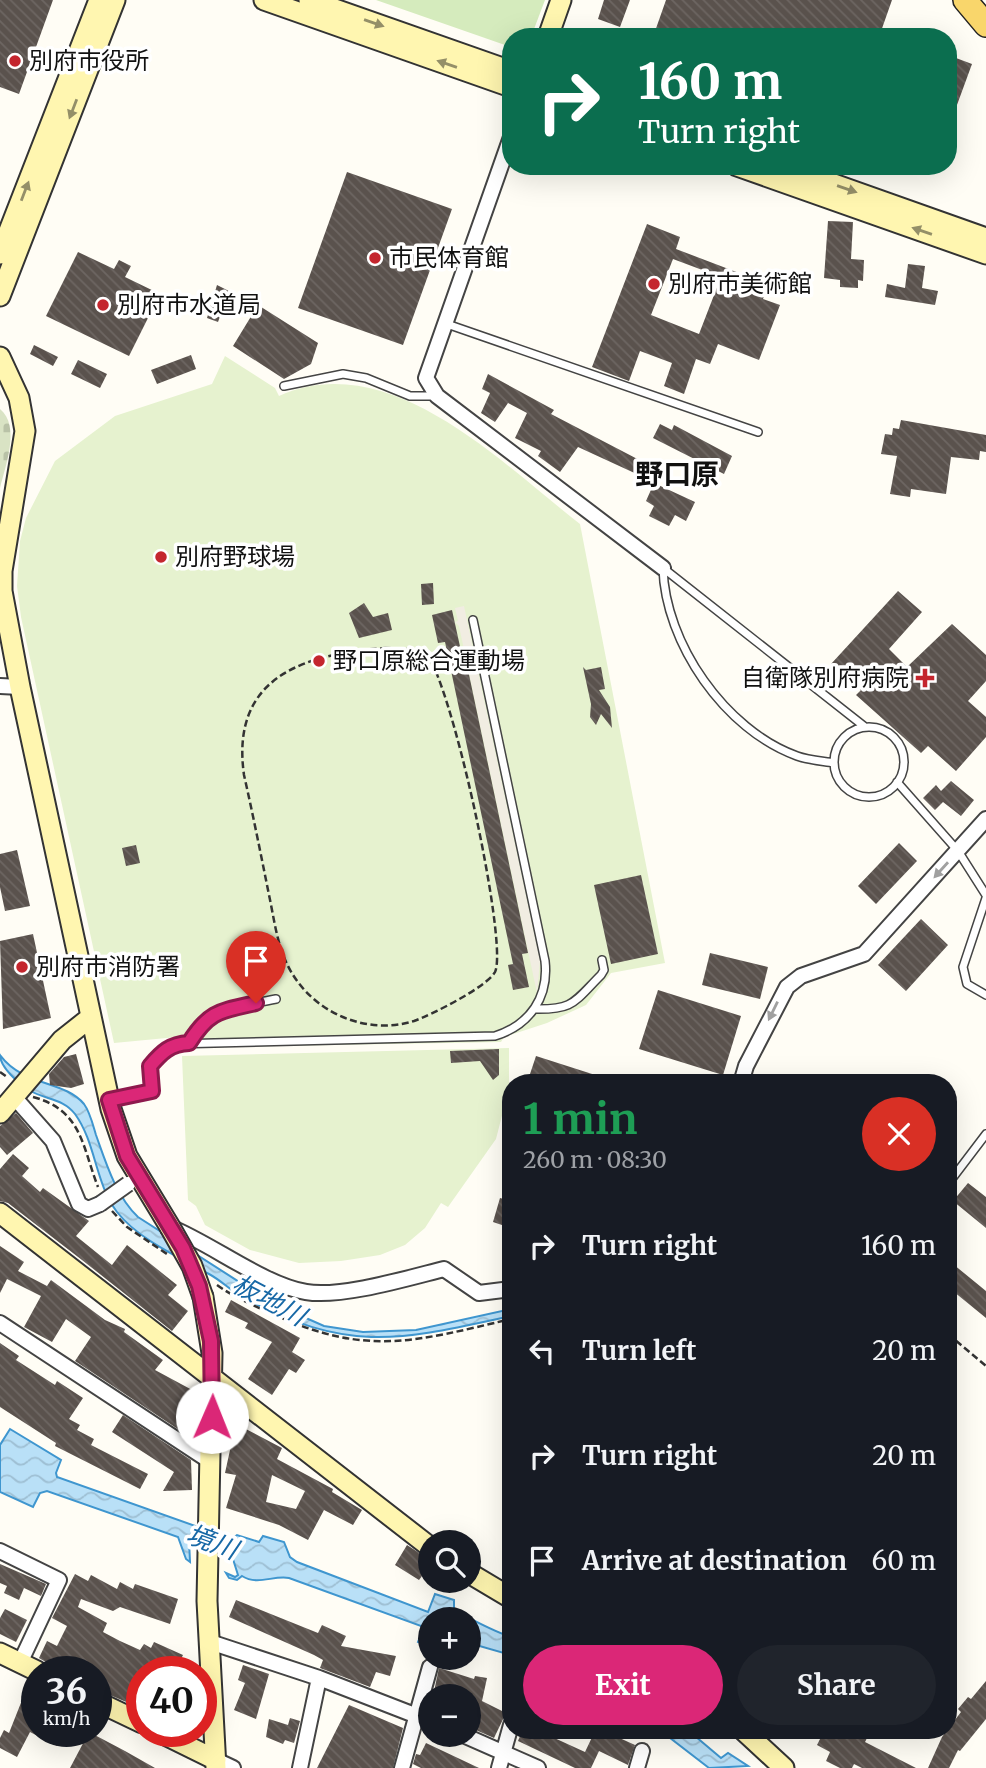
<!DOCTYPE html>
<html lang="en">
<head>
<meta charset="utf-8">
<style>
	:root { --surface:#171b24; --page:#20242c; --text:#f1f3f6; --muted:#9ea1a6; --accent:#db2777 }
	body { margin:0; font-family:Merriweather,"Noto Sans JP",serif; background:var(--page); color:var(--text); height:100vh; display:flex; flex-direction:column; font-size:26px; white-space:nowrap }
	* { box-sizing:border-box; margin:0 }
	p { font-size:23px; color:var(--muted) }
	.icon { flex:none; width:38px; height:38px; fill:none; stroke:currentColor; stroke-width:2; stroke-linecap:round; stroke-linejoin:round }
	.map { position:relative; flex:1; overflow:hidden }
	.sheet { position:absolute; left:502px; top:1074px; width:455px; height:665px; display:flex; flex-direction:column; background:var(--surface); border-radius:28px; box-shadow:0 7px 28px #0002 }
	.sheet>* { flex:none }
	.banner { position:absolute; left:502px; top:28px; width:455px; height:147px; border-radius:28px; box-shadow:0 7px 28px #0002; background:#0b6e4f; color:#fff; overflow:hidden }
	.buttons { position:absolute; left:418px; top:1530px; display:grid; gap:14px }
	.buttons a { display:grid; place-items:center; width:63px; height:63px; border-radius:50%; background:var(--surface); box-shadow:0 7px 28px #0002; font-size:35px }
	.speed { position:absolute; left:21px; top:1656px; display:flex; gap:14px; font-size:35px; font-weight:700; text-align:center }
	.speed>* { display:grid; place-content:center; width:91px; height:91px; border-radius:50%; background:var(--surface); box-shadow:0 7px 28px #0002; line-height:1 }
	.speed small { font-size:18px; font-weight:400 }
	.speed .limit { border:10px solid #d22; background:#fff; color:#111 }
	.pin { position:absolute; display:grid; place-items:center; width:60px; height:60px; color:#fff; margin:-72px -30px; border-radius:50% 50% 50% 0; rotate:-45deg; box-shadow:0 0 7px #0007 }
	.pin .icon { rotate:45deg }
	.me { position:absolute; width:77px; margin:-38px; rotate:1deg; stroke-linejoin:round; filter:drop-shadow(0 0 5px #0008) }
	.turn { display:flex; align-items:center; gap:24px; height:147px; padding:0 21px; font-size:32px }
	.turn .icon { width:91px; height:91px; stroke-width:2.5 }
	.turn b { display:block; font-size:49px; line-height:60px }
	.round { display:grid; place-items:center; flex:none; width:74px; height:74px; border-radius:37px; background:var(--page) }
	.overview { display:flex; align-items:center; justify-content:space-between; height:119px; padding:0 21px }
	h1 { font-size:42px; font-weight:700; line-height:52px; color:#1e9e55 }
	.button { display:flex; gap:14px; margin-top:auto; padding:14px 21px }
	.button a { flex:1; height:80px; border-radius:42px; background:var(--accent); color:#fff; font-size:28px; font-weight:700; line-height:80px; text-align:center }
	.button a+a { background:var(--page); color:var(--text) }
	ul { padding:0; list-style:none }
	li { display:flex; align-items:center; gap:21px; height:105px; padding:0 21px }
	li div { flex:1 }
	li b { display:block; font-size:26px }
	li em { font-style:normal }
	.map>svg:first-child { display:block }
</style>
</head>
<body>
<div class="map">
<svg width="986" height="1768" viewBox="0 0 986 1768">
	<defs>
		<pattern id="cemetery-stones" width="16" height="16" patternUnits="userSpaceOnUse" patternTransform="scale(1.75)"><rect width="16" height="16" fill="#d9e3c4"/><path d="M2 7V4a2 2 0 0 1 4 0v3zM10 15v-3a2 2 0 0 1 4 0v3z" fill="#b9c2a7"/></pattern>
		<pattern id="water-waves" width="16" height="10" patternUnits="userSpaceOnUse" patternTransform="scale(1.75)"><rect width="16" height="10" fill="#b9e0f7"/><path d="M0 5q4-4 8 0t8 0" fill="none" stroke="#9ebfd3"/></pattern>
		<pattern id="building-back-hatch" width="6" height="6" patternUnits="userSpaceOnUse" patternTransform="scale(1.75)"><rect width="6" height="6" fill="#5a524d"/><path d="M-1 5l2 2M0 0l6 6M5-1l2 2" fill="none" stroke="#6d6662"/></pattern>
	</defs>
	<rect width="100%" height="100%" fill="#fffdf5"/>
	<path fill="url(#cemetery-stones)" d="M0 409C21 426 5 467 0 488Z"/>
	<path fill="#d5ebbd" d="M376 0H545L531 37H511V47Z"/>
	<path fill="#e6f2cf" d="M225 356 275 388 279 396C389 347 499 461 580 524L665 963 611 973 586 1005 547 1023 504 1037 501 1042 180 1048 177 1037 114 1043 21 617 17 586 20 541 26 518 55 461 115 416 212 384Z
		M509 1048V1088L496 1139 448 1207 441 1203 425 1228 405 1245 380 1255 341 1261 299 1263 250 1250 205 1225 196 1206 188 1200 182 1056Z"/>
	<path fill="#f1ede2" d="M464 606 540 961 537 993 459 626 455 622 458 621 455 608Z"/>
	<path fill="url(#water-waves)" stroke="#3f96cf" stroke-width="2" d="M0 1055C24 1087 64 1080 84 1104 90 1112 93 1125 96 1135 106 1163 116 1196 138 1217L272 1303 324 1326 363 1332 416 1330 511 1309V1316C400 1340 350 1354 244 1298 231 1291 222 1281 209 1274 179 1257 139 1240 117 1212 95 1183 96 1143 75 1114 63 1098 45 1100 29 1090 19 1084 0 1067 0 1055Z
		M10 1429 61 1460 56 1473 57 1477 232 1539 237 1535 259 1542 263 1536 284 1542 290 1557 297 1562 428 1612 435 1594 454 1600V1610C473 1620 490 1630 511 1637V1655L469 1643V1619H430V1647L418 1642 424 1627 289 1578C273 1575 258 1586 242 1576L237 1580 229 1578 226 1573 235 1577 238 1575 232 1556 189 1540 190 1562 186 1559 178 1537 47 1491 40 1493 33 1507 0 1492V1445Z
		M661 1731H689L721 1758 728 1753 748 1766 709 1768Z"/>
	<path fill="url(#building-back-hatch)" fill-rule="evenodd" d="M0 0H53L19 94 0 87Z
		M604 0H630L620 27 598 19Z
		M666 0H892L879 37H653Z
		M948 55 972 64 950 124 948 123Z
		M347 172 452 209 403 345 298 308Z
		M828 221 853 222 851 259 864 260 863 281 858 280V288L840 287V280L824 278Z
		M647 224 680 237 676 249 768 284 763 299 780 305 759 360 718 344 710 364 696 359 684 394 664 386 672 363 640 351 629 381 592 367ZM673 259 721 277 699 334 651 315Z
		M78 252 114 269 119 260 131 266 125 277 160 294 129 356 46 316Z
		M908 264 925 266 922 288 938 291 935 305 885 297 887 284 905 288Z
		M217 285 229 291 218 322 207 318Z
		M258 305 318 343 311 364 284 379 233 346Z
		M34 345 58 357 53 366 30 354Z
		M191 355 196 369 157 384 151 370Z
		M78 360 107 374 100 388 71 374Z
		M488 374 554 410 551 414 647 464 641 476 578 447 560 472 538 456 541 451 515 438 527 413 508 403 495 422 481 413 490 393 482 389Z
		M901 420 986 435V452L980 451 979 460 951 457 946 494 911 489 910 497 890 494 897 456 881 454 885 434 892 435 893 428 899 429Z
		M660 424 672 430 674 425 732 456 724 474 653 438Z
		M654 483 695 502 686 521 675 515 669 526 649 516 654 506 646 501Z
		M433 583 434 604 422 605 421 584Z
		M898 591 922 612 889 649 907 667 952 624 986 655V681L968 701 986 717V737L956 771 928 746 921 753 856 695 861 690 831 664Z
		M364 603 373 617 388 613 392 630 359 638 349 613Z
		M452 610 461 651H464L528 953 522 954 529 987 513 990 508 965 513 964 445 642 438 643 432 615Z
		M583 667 586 670 601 667 605 689 599 690 610 707 612 728 601 714 596 725 590 717 591 704Z
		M951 781 974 800 961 816 943 802 935 810 923 798 936 785 941 791Z
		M899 843 917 861 876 904 858 886Z
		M136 845 140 863 126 866 122 848Z
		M17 850 30 906 5 911 0 887V854Z
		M641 875 658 954 611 964 594 885Z
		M921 919 948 945 906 991 878 965Z
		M33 934 51 1018 3 1029 0 941Z
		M710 953 768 967 760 999 702 985Z
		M658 990 741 1016 723 1075 639 1049Z
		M499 1049V1075L493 1080 480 1061 451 1063 450 1051Z
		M76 1054 84 1084 71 1088 50 1085 49 1074 64 1057Z
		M536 1056 614 1081V1083H539L528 1080Z
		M16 1113 33 1133 7 1155 0 1147V1126Z
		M13 1154 29 1168 22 1176 40 1192 43 1188 89 1221 76 1236 112 1265 127 1245 177 1285 168 1295 188 1311 172 1331 82 1260 8 1203 0 1201V1169Z
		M968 1183 986 1197V1228L953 1201Z
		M500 1198 511 1201V1228L493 1222Z
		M0 1246 24 1262 18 1271 47 1286 51 1280 105 1320 125 1329 124 1332 163 1360 155 1370 194 1391 176 1418 194 1431 193 1439 75 1361 91 1337 66 1319 52 1342 24 1327 41 1296 7 1279 0 1293Z
		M948 1260 986 1291V1318L948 1287Z
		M231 1300 300 1338 292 1352 305 1360 296 1373 289 1369 272 1395 248 1379 272 1342 245 1328 248 1323 225 1312Z
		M0 1343 19 1356 16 1360 55 1385 57 1381 83 1398 69 1419 80 1425 77 1430 94 1439 91 1445 148 1474 140 1489 55 1446 56 1443 0 1407Z
		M123 1415 191 1460 192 1490 163 1491 174 1472 112 1432Z
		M242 1427 282 1448 277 1459 333 1489 332 1492 362 1510 353 1525 324 1510 308 1540 279 1525 226 1508 236 1475 225 1473 230 1450ZM272 1475 305 1491 296 1509 266 1502Z
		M407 1545 430 1560V1580L422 1576 419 1580 395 1565Z
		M0 1564 46 1584 41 1596 24 1588 19 1600 4 1593 7 1586 0 1583Z
		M75 1574 88 1581 91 1575 117 1589 120 1582 133 1589 135 1584 178 1599 170 1624 120 1607 113 1611 81 1599 78 1607 107 1623 103 1632 120 1641 140 1650 144 1644 151 1648 154 1642 183 1655 175 1671H142V1699L138 1707 96 1689V1671H61L39 1658 47 1641 57 1646 67 1626 52 1618Z
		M236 1600 318 1633 322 1625 346 1636 341 1646 396 1656 390 1676 376 1672 370 1687 320 1668 323 1660 314 1655 229 1617Z
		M5 1609 27 1620 16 1642 0 1634V1618Z
		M243 1665 269 1674 256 1719 234 1710 245 1683 238 1680Z
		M439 1668 474 1679 475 1676 487 1678 482 1701 506 1713 494 1738 469 1727V1716L476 1701 469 1699V1696H433Z
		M986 1681V1719L960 1751 958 1750 949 1768H928L942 1737 961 1712 958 1709 968 1697 971 1699Z
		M28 1685 37 1690V1731H65L57 1746 30 1732 17 1757 0 1748V1738L4 1730 9 1733Z
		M349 1705 403 1728 393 1768H317Z
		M290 1718 300 1721 294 1743 285 1740 283 1744 266 1737 269 1719 288 1725Z
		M522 1731H539L585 1752 595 1731H604L635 1745 628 1765 599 1751 591 1768H575L518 1741Z
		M824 1731H859L868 1736 865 1742 916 1768H862L854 1764 852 1768H840L826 1761 830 1752 817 1745Z
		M89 1732 125 1751 155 1768H70Z
		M426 1743 479 1768H421L413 1764 416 1754 420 1755Z"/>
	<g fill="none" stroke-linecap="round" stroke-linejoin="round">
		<g stroke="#444" stroke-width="10">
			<path id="lane" d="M444 323 758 432
				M284 386 343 374 366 378 410 396H436
				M663 568C665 643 725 730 797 756 808 760 822 761 834 763
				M663 568 865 727
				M834 762a35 35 0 1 1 70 0a35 35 0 1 1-70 0Z
				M897 782 958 851 986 895
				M986 898 963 967 967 984 986 995
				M534 1009C574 1010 574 1002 601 975L604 970 602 960
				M189 1043C214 1004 233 1008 276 999
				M109 1100 152 1091 150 1066 173 1044 495 1036C530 1025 549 997 545 961L473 620
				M948 1184 986 1134"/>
		</g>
		<g stroke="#444" stroke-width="18">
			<path id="street" d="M511 137 426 378 437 396 663 568
				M0 686 20 687
				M741 1083 746 1066 787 987 801 976 864 954 986 819
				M15 1098 53 1141 79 1204 88 1209 100 1204
				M170 1227C212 1244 264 1285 306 1292 341 1298 408 1278 444 1269L479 1293 511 1289
				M0 1323 211 1462
				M0 1551 59 1580 20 1663
				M207 1641 319 1678 430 1721
				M461 1734 538 1768
				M216 1760 233 1768
				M300 1768 319 1678
				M402 1768 430 1667
				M499 1768 511 1725
				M637 1768 642 1751"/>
		</g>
		<g stroke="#333" stroke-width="23">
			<path id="secondary" d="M264 0 511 87
				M309 0 511 71
				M548 37 561 0
				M737 166 986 254
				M783 166 986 238
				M0 254 99 0
				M0 296 115 0
				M0 357 19 398 25 431 2 571V591L20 687 111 1109 127 1156 170 1227
				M0 1113 62 1040 91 1017
				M0 1213 430 1547
				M203 1297 212 1353 207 1601 216 1768
				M469 1573 511 1598
				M0 1653 37 1671
				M96 1701 142 1723
				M157 1731 216 1760
				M744 1731 784 1768"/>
		</g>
		<g stroke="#222" stroke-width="26">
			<path id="primary" d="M965 0 986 25"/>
		</g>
		<path stroke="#333" stroke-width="2.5" stroke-dasharray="7 3.5" stroke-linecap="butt" d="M385 648 423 650C449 667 509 944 495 972 487 987 431 1015 414 1021 365 1036 311 1012 288 966 277 945 274 918 269 895 261 855 253 815 244 775 230 676 305 654 385 648Z
			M0 1072 7 1077
			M33 1097C82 1110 82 1146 98 1187
			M112 1211 127 1227 167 1254
			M217 1285C235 1298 255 1306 275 1315 367 1357 417 1341 511 1319
			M948 1334 986 1366"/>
		<use href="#lane" stroke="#fff" stroke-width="7"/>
		<use href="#street" stroke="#fff" stroke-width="14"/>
		<use href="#secondary" stroke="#fff6b0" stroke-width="19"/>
		<use href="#primary" stroke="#f9d66b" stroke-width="23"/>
		<g stroke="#444" stroke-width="18" stroke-linecap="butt">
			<path id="street-bridge" d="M100 1204 128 1184"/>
		</g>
		<g stroke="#333" stroke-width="23" stroke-linecap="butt">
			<path id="secondary-bridge" d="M170 1227 192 1266 203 1297"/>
		</g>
		<use href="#street-bridge" stroke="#fff" stroke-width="14"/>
		<use href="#secondary-bridge" stroke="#fff6b0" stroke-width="19"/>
	</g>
	<defs><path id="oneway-solid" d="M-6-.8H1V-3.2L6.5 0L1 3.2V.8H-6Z" transform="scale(1.75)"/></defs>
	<g fill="#948f68">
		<use href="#oneway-solid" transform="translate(374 23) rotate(19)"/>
		<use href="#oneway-solid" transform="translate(447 64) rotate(-161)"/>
		<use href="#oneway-solid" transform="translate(73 109) rotate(111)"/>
		<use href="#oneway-solid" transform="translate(847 189) rotate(19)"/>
		<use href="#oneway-solid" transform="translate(25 191) rotate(-69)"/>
		<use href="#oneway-solid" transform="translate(922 231) rotate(-161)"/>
	</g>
	<g fill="#a0a0a0">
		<use href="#oneway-solid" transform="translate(941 870) rotate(132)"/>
		<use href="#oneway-solid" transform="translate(773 1011) rotate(116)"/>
	</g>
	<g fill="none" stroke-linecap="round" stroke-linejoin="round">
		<g stroke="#8e194d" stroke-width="18">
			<path id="route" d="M212 1417 211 1341 199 1286 183 1248 127 1156 109 1100 152 1091 150 1066C162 1052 170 1044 189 1043 209 1011 220 1011 256 1003"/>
		</g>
		<use href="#route" stroke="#db2777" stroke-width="12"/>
	</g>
	<g fill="#c4262e" stroke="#fff" stroke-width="2.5">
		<circle cx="15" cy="61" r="7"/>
		<circle cx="375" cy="258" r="7"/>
		<circle cx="654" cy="284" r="7"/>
		<circle cx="103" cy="305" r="7"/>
		<circle cx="161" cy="557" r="7"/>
		<circle cx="319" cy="661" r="7"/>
		<path d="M921.5 667.5h7v7h7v7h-7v7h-7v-7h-7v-7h7z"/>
		<circle cx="22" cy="967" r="7"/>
	</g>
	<g text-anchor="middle" stroke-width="7" stroke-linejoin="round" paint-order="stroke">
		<g font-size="24" fill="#111" stroke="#fff" text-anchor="start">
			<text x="29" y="69">別府市役所</text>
			<text x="389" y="266">市民体育館</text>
			<text x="668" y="292">別府市美術館</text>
			<text x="117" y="313">別府市水道局</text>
			<text x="175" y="565">別府野球場</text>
			<text x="333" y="669">野口原総合運動場</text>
			<text x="909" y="686" text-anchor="end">自衛隊別府病院</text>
			<text x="36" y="975">別府市消防署</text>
		</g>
		<g font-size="26" font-style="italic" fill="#1768a6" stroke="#fff">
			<text transform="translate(269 1300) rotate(28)" y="9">板地川</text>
			<text transform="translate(212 1542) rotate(20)" y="9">境川</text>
		</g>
		<g font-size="28" font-weight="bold" fill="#111" stroke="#fff">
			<text x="677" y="484">野口原</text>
		</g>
	</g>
</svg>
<div class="buttons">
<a><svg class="icon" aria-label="search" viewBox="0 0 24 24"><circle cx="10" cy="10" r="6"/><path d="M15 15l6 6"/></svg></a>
<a>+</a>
<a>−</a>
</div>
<div class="speed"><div>36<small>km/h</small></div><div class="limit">40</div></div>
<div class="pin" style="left:256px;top:1003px;background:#d93025"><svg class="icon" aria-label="arrive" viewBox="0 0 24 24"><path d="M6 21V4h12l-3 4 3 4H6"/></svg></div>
<svg class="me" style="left:212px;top:1417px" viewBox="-20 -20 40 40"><circle r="19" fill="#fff"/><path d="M0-13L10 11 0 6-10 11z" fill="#db2777"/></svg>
<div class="banner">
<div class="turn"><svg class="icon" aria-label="right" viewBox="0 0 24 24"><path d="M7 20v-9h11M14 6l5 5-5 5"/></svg><div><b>160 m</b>Turn right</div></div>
</div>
<section class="sheet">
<div class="overview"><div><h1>1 min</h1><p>260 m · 08:30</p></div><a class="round" style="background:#d93025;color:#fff"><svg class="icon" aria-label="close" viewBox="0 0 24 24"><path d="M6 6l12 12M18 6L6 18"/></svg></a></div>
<ul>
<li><svg class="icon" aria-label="right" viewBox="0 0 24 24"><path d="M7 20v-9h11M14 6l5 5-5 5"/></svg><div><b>Turn right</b></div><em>160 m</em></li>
<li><svg class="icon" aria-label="left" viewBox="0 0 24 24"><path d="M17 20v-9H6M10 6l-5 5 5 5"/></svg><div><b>Turn left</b></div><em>20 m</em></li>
<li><svg class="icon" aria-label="right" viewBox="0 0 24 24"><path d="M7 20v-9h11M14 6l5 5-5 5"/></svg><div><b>Turn right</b></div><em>20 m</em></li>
<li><svg class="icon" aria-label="arrive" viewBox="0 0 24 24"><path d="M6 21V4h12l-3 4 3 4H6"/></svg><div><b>Arrive at destination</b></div><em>60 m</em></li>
</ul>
<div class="button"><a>Exit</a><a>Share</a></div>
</section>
</div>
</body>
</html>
